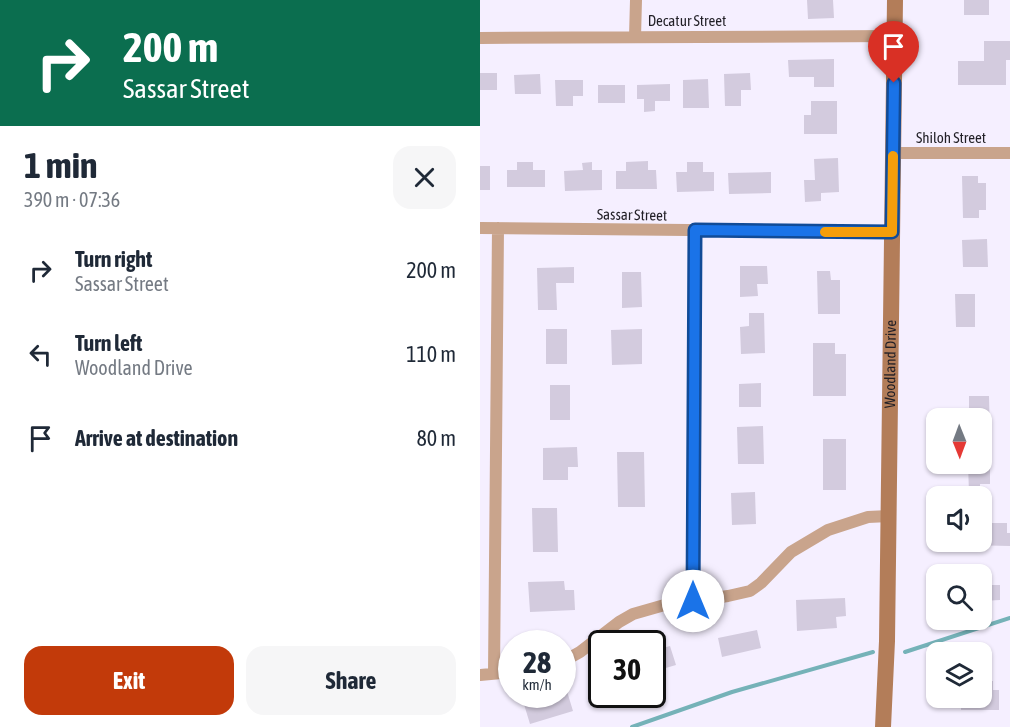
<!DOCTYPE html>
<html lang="en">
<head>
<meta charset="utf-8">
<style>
	:root { --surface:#fff; --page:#f6f6f7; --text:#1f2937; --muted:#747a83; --accent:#c23a0a }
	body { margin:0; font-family:"Asap Condensed",sans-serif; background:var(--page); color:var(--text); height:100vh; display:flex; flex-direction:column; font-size:22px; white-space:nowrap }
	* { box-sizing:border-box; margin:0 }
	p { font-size:20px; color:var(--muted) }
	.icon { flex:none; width:33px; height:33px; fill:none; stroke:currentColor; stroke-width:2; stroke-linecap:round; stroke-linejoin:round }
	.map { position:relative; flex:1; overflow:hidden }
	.panel { display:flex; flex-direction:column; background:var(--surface); width:480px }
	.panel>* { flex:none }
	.top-card { background:#0b6e4f; color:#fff; overflow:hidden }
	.needle { width:39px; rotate:179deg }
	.fabs { position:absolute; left:446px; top:408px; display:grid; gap:12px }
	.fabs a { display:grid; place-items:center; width:66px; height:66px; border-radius:12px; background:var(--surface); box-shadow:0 2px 4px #0004; font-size:30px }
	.speed { position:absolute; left:18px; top:630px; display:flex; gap:12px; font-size:30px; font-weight:700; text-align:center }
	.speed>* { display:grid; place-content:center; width:78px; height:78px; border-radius:50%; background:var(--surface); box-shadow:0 2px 4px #0004; line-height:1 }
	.speed small { font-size:15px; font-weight:400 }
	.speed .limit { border:3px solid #111; border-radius:9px; background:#fff; color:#111 }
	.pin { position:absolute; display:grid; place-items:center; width:51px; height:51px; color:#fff; margin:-62px -26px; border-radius:50% 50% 50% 0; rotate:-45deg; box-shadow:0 0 6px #0007 }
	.pin .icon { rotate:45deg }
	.me { position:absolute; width:66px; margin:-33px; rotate:0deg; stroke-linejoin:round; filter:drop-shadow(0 0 4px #0008) }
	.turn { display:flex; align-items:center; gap:21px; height:126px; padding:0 24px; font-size:27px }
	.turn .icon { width:78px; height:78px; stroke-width:2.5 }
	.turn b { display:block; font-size:42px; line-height:51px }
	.round { display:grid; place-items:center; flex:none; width:63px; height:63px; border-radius:18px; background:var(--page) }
	.summary { display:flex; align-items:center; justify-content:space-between; height:102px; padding:0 24px }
	h1 { font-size:36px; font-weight:700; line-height:45px }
	.button { display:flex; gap:12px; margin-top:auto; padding:12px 24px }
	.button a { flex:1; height:69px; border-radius:18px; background:var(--accent); color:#fff; font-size:24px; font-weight:700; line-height:69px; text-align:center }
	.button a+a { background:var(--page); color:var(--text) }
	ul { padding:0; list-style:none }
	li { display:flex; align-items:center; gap:18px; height:84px; padding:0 24px }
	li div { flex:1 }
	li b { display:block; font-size:22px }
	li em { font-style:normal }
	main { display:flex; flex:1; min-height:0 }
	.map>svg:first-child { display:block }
</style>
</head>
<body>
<main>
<section class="panel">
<div class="top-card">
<div class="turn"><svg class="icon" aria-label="right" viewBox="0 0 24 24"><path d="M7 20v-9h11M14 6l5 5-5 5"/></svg><div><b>200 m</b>Sassar Street</div></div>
</div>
<div class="summary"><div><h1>1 min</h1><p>390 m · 07:36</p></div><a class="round"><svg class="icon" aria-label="close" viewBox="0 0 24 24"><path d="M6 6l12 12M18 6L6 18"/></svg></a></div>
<ul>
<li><svg class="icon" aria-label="right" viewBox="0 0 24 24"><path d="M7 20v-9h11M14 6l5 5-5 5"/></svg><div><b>Turn right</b><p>Sassar Street</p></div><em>200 m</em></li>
<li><svg class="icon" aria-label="left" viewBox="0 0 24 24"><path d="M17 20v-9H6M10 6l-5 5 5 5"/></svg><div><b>Turn left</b><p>Woodland Drive</p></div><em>110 m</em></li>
<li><svg class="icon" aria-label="arrive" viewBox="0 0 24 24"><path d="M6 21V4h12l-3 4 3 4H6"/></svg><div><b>Arrive at destination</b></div><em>80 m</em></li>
</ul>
<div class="button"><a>Exit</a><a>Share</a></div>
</section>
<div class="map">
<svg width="530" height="727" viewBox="0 0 530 727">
	<rect width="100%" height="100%" fill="#f5efff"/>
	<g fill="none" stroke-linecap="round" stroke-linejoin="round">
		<path stroke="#75b2b8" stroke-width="4" d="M425 652 530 618
			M152 727 252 692 393 652"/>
	</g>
	<path fill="#d3cbde" d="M327 0H353L354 18 328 19Z
		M484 0H509V15H484Z
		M504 41H530V60H526V85H478V61H504Z
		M354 59V87H334V77H309L308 60Z
		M0 73H17V90H0Z
		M270 73 271 90H261V106H245L244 74Z
		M60 74 61 94H35L34 75Z
		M228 79 229 108H203V80Z
		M75 80H103V96H93V106H76Z
		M190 84V101H175V111L164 112V99H157V85Z
		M118 85H145V103H118Z
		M331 101H357V134H324V115H331Z
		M358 158 359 192 341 193V201L325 202 324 180H335L334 159Z
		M168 161V170H176L177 189H136V171H146V162Z
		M37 162H53V170H65V187H27V170H37Z
		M112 162V170H122V190L85 191 84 171 103 170 102 163Z
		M207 162H223V172H234V191L197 192 196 172H207Z
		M0 166H10V190H0Z
		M291 172V193L249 194 248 173Z
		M482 176H498V183H506V210H499V218H483Z
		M507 239 508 267H483L482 240Z
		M260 266H287L288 284H277L278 296 260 297Z
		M94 267V283H76L77 310H58L57 268Z
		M337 271H350L351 280H360V314H338Z
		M142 272H161L162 307 142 308Z
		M475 294H495V327H476Z
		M269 313H284L285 353 261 354 260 327 269 326Z
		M66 329H87V364H66Z
		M162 329V364L132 365 131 330Z
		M333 343H355V354H366V396H333Z
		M281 383V407H259V384Z
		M70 385H90V420H70Z
		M489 396H509L510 439H501V418H489Z
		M283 426 284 464H258L257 427Z
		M343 439H366V490H343Z
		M97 447 98 467H88V480H63V448Z
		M137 452H164L165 507H138Z
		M501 453H510V484H500V493H489L488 464H501Z
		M275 492 276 524 252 525 251 493Z
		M52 508H77L78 552H53Z
		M501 523H527V533H530V546L487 545V542H501Z
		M510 570V585H520V600L501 601V574H488V571Z
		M84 581 85 590H94L95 610 50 612 48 582Z
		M365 598 366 616 356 617 357 628 317 631 316 600Z
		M277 630 281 648 242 657 238 638Z
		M190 646 196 665 172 672V651Z
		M501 681H513V690H519V710H481V698H501Z
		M86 688 93 711 50 724 43 701 65 694H82V689Z"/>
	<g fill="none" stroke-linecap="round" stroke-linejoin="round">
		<path stroke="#c9a48c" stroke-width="12" d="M155 37 156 0
			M0 38 414 36
			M413 153H530
			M0 228 412 232
			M213 601 215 230
			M82 662 100 652 139 622 153 614 188 604 248 596 270 591 281 583 311 552 348 530 388 517 409 516
			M14 673 18 228
			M0 675 32 672"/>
		<path stroke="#b37d59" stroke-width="16" id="s1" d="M403 727 407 641 415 0"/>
	</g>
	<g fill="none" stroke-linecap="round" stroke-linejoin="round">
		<g stroke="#114b97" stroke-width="15">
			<path id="route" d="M213 601 215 230 412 232 414 83"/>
		</g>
		<use href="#route" stroke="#1a73e8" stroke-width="10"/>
		<path stroke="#f59e0b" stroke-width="10" d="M345 232H412L413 156"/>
	</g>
	<g text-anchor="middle" stroke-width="5" stroke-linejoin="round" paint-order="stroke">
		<g font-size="15" fill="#211f26" stroke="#f5efff">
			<text x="207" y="26">Decatur Street</text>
			<text x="471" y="143">Shiloh Street</text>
			<text transform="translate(152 215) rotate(1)" y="5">Sassar Street</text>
			<text dy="5" stroke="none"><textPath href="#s1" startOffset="363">Woodland Drive</textPath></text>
		</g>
	</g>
</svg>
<div class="fabs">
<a><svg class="needle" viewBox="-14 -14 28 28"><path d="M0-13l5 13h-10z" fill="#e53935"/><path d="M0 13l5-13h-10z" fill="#747a83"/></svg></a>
<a><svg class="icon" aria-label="sound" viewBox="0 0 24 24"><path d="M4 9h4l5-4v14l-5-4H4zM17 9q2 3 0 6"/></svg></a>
<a><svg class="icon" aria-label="search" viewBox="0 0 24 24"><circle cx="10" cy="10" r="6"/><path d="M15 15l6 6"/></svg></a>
<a><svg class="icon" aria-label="layers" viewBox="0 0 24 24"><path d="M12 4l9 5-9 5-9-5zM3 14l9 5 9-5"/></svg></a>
</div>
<div class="speed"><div>28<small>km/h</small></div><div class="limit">30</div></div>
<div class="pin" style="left:414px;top:83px;background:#d93025"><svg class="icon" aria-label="arrive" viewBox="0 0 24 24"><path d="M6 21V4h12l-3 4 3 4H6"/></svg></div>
<svg class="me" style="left:213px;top:601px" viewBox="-20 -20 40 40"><circle r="19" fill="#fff"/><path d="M0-13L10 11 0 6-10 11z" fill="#1a73e8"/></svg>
</div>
</main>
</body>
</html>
